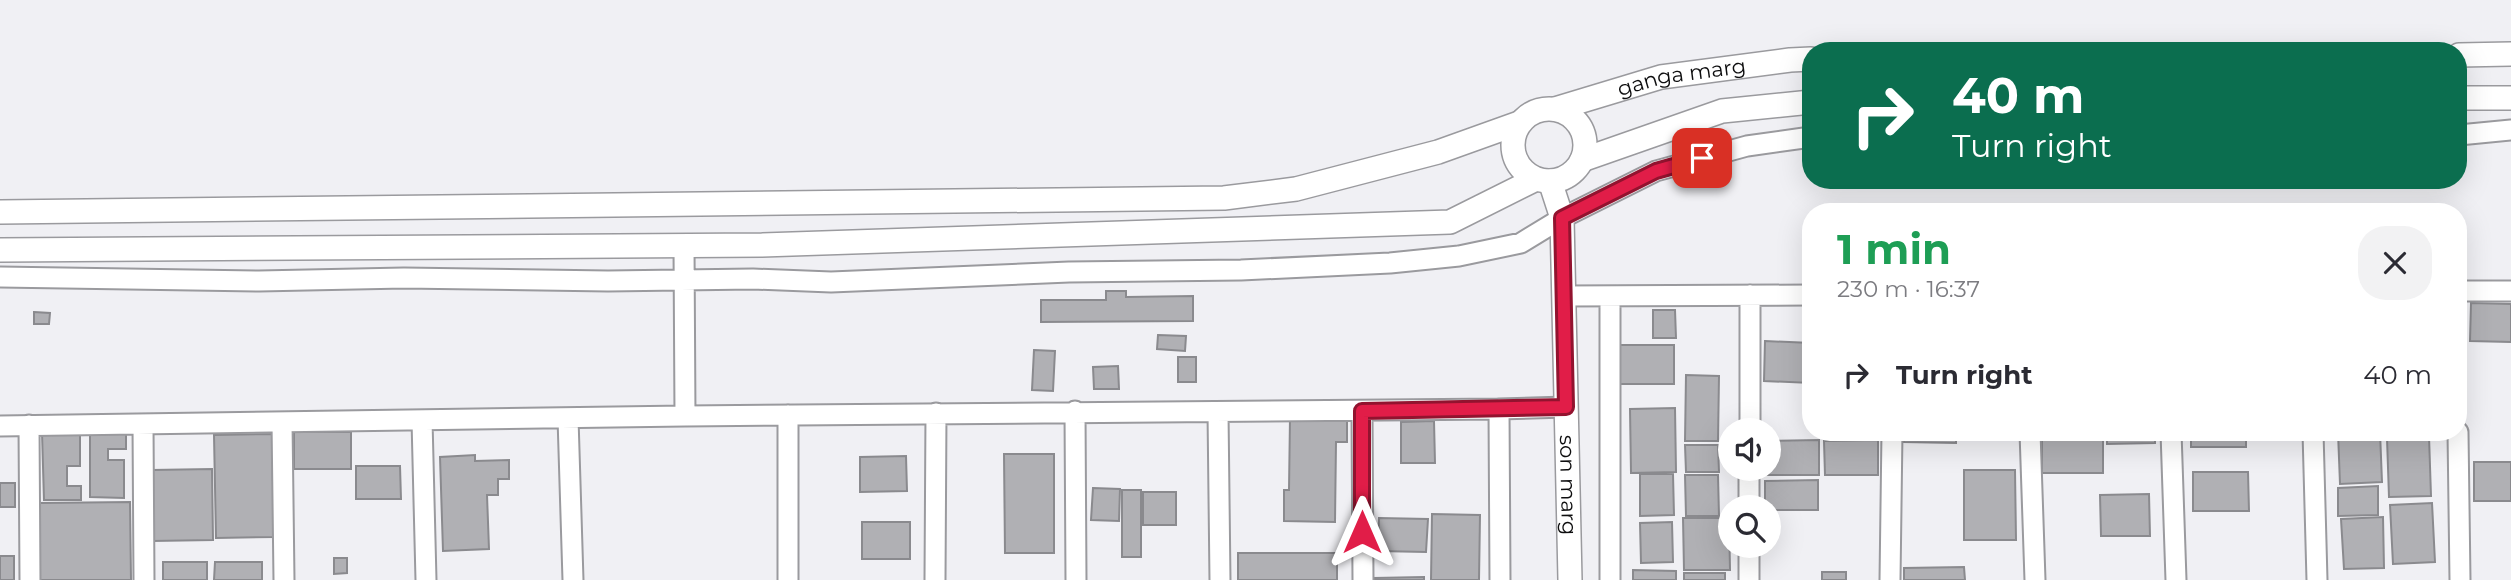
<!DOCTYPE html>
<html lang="en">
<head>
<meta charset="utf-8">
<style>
	:root { --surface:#fff; --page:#f2f2f3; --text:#2b2b33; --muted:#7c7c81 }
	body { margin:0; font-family:Montserrat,sans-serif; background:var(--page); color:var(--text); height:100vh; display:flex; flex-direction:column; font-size:26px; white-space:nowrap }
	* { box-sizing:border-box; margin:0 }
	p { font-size:23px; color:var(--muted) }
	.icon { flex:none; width:38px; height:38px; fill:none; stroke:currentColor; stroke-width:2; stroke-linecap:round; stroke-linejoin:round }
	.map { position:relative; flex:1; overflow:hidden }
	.side { position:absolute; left:1802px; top:203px; width:665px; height:238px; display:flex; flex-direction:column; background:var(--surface); border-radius:28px; box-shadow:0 7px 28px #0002 }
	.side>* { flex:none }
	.top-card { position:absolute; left:1802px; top:42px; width:665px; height:147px; border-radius:28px; box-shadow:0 7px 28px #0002; background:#0b6e4f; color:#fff; overflow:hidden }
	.controls { position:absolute; left:1718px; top:418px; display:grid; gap:14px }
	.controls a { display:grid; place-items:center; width:63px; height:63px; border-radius:50%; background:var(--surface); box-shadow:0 7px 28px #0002; font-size:35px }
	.pin { position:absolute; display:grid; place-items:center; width:60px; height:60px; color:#fff; margin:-30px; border-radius:14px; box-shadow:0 4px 10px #0006 }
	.me { position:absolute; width:77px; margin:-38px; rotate:0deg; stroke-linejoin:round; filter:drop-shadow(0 0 5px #0008) }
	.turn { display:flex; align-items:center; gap:24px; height:147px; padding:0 35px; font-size:32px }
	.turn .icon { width:91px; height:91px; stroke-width:2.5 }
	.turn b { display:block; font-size:49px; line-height:60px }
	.round { display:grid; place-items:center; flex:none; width:74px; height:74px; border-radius:28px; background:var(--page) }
	.summary { display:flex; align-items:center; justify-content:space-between; height:119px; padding:0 35px }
	h1 { font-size:42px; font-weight:700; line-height:52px; color:#1e9e55 }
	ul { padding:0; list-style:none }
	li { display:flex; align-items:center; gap:21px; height:105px; padding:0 35px }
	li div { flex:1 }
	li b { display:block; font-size:26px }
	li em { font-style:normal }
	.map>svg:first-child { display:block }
</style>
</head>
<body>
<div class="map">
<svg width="2511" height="580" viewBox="0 0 2511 580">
	<rect width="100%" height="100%" fill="#f0f0f4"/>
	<path fill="#b0b0b4" stroke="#8a8a8e" stroke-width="2" d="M1106 291H1126V297L1193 296V321L1041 322V300H1106Z
		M2471 303 2511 304V342L2470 341Z
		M1653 310H1675L1676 338H1653Z
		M34 312 50 313 49 324H34Z
		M1158 335 1186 336 1185 351 1157 349Z
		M1765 341 1811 343V383L1764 381Z
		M1620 345H1674V384H1620Z
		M1034 350 1055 351 1053 391 1032 390Z
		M1178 357H1196V382H1178Z
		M1118 366 1119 389H1094L1093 367Z
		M1686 375 1719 376 1718 441H1685Z
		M1675 408 1676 472 1631 473 1630 409Z
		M1290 418 1347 419V442H1336L1335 522 1284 521V490H1289Z
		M1434 421 1435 463H1401V422Z
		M90 431H126V449H108V460H124V498L90 497Z
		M80 432V466H67V486H81V500H44L42 433Z
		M294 432H351V469H294Z
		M1904 432H1956V443L1904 442Z
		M1969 432H1988V438H1969Z
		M2042 432H2103V473H2042Z
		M2107 432H2155V443L2107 444Z
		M2191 432H2246V447H2191Z
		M2338 432H2380L2382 482 2340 484Z
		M272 434 274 537 216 538 214 435Z
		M2429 436 2431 496 2389 497 2387 438Z
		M1819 440V475H1766V469H1769V441Z
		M1878 440V475H1825L1824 441Z
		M1685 445H1718L1719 472H1686Z
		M1004 454H1054V553H1005Z
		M475 455V461L509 460V479H498V495H487L489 549 443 551 440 457Z
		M906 456 907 491 860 492V457Z
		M2474 462H2511V501H2474Z
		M356 466H400L401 499H356Z
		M212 469 213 540 152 541V470Z
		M1964 470H2015L2016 540H1964Z
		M2193 472H2248L2249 511H2193Z
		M1640 474H1673L1674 515 1640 516Z
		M1685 475H1718L1719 516H1686Z
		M1818 480V510H1769V508H1765V481Z
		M0 483H15V507H0Z
		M2378 486V515L2338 516V488Z
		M1093 488 1120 489 1119 521 1091 520Z
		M1122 490H1141V557H1122Z
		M1143 492H1176V525H1143Z
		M2149 494 2150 536H2101L2100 495Z
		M130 502 131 580H40V503Z
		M2432 503 2435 562 2393 564 2390 505Z
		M1432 514 1480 515 1479 580H1431Z
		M2383 517 2384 568 2344 569 2341 519Z
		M1379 518 1428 519 1426 552 1378 551Z
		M1683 518H1729L1730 570H1684Z
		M862 522H910V559H862Z
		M1672 522 1673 562 1641 563 1640 523Z
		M1238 553H1337V580H1238Z
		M0 556H14V580H0Z
		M334 558H347V573L334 574Z
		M163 562H207V580H163Z
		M215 562H262V580H214Z
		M1964 567 1965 580H1904V568Z
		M1633 570 1676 571V580H1633Z
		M1822 572H1846V580H1822Z
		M1684 573H1725V580H1684Z
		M1424 577V580H1374V578Z"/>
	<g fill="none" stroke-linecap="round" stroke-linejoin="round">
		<g stroke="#9a9a9e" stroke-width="23">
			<path id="minor" d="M2459 135 2511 130
				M0 277 259 281 404 278 608 281 753 279 831 282 1069 272 1241 270 1390 263 1459 256 1521 243 1562 218 1656 171 1747 146 1811 137
				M2459 291H2511
				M1563 296 1811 295
				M1610 296V580
				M1499 409 1566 407
				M1075 411 1076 580
				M1362 411 1363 580
				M1218 412 1220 580
				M788 415V580
				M685 416 1499 409 1500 580
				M568 418 573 580
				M422 420 426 580
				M282 422 284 580
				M143 424 144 580
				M29 425 30 580
				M0 426 685 416 684 246
				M1750 430V295
				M2030 432 2035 580
				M2171 432 2176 580
				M2313 432 2317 580
				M2458 432 2460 580
				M1749 508V469
				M935 580 936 413
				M1749 580V546
				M1890 580 1892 432"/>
		</g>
		<g stroke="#9a9a9e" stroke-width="26">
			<g id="tertiary">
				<path d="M2459 55 2511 54"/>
				<path d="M2459 98H2511"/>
				<circle cx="1549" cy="145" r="36"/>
				<path id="s1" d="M1555 109 1661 77 1790 60 1811 59"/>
				<path d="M1582 160 1722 111 1811 102"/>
				<path id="s2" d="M1550 181 1562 218 1570 580"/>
				<path d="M0 212 1224 198 1296 189 1438 152 1519 123"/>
				<path d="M0 250 762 245 1450 222 1536 179"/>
			</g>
		</g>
		<use href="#minor" stroke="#fff" stroke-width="19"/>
		<use href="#tertiary" stroke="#fff" stroke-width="23"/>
	</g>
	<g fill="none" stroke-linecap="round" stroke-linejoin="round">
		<g stroke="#92132f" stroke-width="18">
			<path id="route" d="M1362 532V411L1566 407 1562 218 1656 171 1702 158"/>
		</g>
		<use href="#route" stroke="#e11d48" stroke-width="12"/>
	</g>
	<g text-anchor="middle" stroke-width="6" stroke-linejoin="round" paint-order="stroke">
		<g font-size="21" fill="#0e0e0f" stroke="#f0f0f4">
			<text dy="7" stroke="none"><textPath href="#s1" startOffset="131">ganga marg</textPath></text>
			<text dy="7" stroke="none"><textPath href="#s2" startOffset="306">son marg</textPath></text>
		</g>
	</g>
</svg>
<div class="controls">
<a><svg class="icon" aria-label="sound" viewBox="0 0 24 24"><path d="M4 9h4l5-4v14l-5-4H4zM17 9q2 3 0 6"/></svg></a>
<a><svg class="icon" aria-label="search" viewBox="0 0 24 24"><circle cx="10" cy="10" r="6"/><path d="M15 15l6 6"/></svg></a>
</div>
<div class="pin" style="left:1702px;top:158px;background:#d93025"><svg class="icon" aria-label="arrive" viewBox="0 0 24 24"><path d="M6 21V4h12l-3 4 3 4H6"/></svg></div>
<svg class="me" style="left:1362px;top:532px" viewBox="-20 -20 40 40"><path d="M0-17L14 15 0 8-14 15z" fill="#e11d48" stroke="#fff" stroke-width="4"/></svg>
<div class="top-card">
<div class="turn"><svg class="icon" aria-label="right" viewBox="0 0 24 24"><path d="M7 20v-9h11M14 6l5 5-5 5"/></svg><div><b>40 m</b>Turn right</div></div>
</div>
<section class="side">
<div class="summary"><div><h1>1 min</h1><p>230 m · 16:37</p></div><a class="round"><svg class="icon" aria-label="close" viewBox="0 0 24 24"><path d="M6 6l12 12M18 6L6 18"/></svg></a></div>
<ul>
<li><svg class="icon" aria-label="right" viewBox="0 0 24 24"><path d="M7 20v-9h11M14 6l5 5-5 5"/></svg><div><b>Turn right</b></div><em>40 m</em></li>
</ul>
</section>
</div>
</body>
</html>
